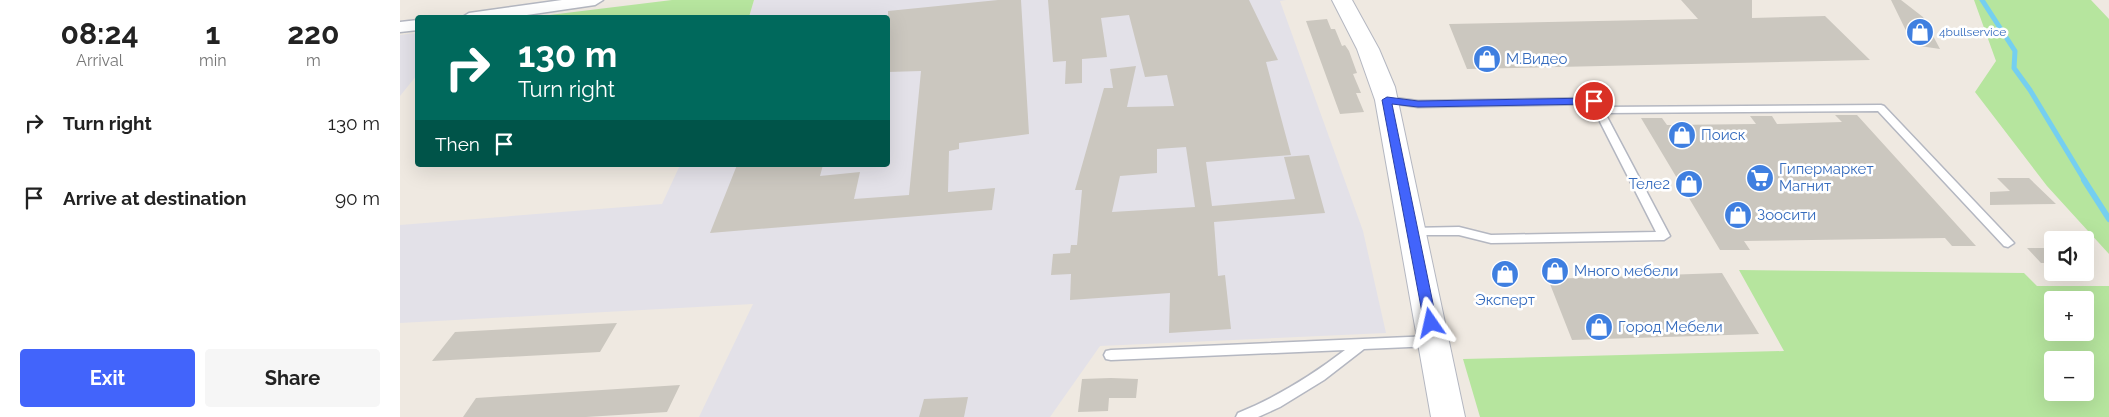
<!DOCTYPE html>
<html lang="en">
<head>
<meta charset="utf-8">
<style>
	:root { --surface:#fff; --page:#f6f6f6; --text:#222; --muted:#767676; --accent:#4264fb }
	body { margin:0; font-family:Raleway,sans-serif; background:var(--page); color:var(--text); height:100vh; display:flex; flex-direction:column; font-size:19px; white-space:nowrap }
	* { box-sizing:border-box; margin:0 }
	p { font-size:16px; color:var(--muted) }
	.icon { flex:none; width:28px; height:28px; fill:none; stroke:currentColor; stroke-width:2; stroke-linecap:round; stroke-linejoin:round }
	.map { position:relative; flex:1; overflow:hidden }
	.sheet { display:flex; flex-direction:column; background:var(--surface); width:400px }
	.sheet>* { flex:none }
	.guide { position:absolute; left:15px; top:15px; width:475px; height:152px; border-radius:5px; box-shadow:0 5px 20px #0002; background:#00695c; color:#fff; overflow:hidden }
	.tools { position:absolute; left:1644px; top:231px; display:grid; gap:10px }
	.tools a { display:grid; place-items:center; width:50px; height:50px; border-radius:5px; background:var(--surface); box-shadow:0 5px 20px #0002; font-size:25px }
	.pin { position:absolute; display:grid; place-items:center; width:42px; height:42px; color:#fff; margin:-21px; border:2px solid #fff; border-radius:50%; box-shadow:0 1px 5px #0007 }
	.me { position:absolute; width:55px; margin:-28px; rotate:349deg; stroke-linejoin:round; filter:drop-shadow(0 0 4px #0008) }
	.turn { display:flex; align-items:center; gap:18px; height:105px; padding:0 20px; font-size:22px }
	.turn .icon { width:65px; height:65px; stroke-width:2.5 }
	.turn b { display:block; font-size:35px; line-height:42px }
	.then { display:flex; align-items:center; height:48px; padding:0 20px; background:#0003; gap:10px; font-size:19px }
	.eta { display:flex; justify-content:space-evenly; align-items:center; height:85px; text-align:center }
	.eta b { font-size:30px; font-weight:700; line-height:35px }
	.action { display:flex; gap:10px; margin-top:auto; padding:10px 20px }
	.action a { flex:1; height:58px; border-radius:5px; background:var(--accent); color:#fff; font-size:20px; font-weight:700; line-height:58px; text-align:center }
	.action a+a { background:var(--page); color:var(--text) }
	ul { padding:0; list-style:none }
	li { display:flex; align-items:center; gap:15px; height:75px; padding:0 20px }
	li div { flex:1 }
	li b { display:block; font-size:19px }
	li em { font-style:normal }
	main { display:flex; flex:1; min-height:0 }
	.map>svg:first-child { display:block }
</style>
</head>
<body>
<main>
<section class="sheet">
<div class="eta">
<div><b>08:24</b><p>Arrival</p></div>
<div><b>1</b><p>min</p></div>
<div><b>220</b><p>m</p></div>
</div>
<ul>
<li><svg class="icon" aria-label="right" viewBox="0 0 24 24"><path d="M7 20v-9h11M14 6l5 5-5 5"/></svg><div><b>Turn right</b></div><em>130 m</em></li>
<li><svg class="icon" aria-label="arrive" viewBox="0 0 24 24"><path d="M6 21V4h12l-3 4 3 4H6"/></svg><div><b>Arrive at destination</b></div><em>90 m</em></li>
</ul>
<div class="action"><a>Exit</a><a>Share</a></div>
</section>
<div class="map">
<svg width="1709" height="417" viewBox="0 0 1709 417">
	<rect width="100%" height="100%" fill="#efe9e1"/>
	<path fill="#e3e1e8" d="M354 0H886L880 1 963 231 986 333 700 346 650 417H299L353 304 0 323V225L262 204 280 165H488V18L349 17Z
		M17 33V75L0 96V35Z"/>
	<path fill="#b6e59e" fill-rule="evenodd" d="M272 0H354L349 17H133Z
		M1574 0H1691L1709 19V254L1647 186 1575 92 1596 61Z
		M1339 270 1624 273 1637 286H1709V417H1080L1063 359 1384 351ZM1652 300H1685V332H1652ZM1652 360H1685V392H1652Z"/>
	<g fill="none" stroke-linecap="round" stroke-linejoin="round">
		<path stroke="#75cff0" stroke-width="5" d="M1582 0 1615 51 1614 68 1630 90 1685 181"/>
		<path stroke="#75cff0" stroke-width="6" d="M1684 180 1709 219"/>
	</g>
	<path fill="#cbc7bf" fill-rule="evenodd" d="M598 0H621L629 134 559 143V149L549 151 548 192 595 188 592 210 310 233 337 165H423L420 176 460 172 454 199 509 195 521 71 488 72V11Z
		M648 0H849L878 60 866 62 891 155 806 162 812 206 895 199 884 157 909 155 925 213 814 222 818 276 825 275 831 329 769 333 770 293 670 300 671 274 651 275 653 254 670 253 671 245H677L682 190H675L704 88H713L710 69 736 66 727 107 774 106 767 75 745 77 729 15 701 18 707 57 682 59V83L665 84 666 61 653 62ZM786 147 795 207 712 212 720 176 757 173V149Z
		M1281 0H1352V18L1425 16 1470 60 1067 69 1049 24 1298 19Z
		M1491 0H1501L1523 17 1540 49 1513 45Z
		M927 19 931 29H935L942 46 945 45 949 51 957 73 953 74 961 93H956L964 112 940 114 906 21Z
		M1435 115H1457L1576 246H1552L1545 238 1344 241 1350 250H1320L1241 118H1262L1267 125 1356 124 1350 116H1372L1377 124 1442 122Z
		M1597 178H1629L1656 204 1590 205V192L1610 191Z
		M1627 248H1652V263H1641Z
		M1322 273 1359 334 1172 340 1148 279Z
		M217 323 200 352 32 361 55 332Z
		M711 378 738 379 736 398H709L708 411 678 412 682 379Z
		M280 385 267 412 186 417H63L76 398Z
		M568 397 564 417H519L524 399Z"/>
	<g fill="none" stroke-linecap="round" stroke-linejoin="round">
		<g stroke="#b4b7c1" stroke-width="3">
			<path id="service" d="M987 97 1018 101 1194 98 1197 99 1202 107 1481 105 1484 106 1614 243 1608 247 1604 246 1478 111 1205 113 1270 236 1264 240 1091 243 1059 235H1013L1009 234 1007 231 1009 228 1059 227 1091 235 1256 232 1191 104 1018 107 984 102 982 100Z
				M1032 336 1037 338 1039 341 1037 344 1032 346 964 349 924 380 880 407 858 417H836L838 413C877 397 911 376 945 350L711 360 706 359 704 355 706 351 711 350Z"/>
		</g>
		<g stroke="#b4b7c1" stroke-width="3">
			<path id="minor" d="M162 0H203L195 5 106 18H61L69 13Z
				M18 20V30L0 32V22Z"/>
		</g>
		<g stroke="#b4b7c1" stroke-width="2">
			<path id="secondary" d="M932 0H952L979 49 995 87 1065 417H1031L975 100 957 49Z"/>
		</g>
		<use href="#service" fill="#fff" fill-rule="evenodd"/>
		<use href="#minor" fill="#fff" fill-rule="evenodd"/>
		<use href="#secondary" fill="#fff" fill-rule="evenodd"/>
	</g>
	<path fill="#4264fb" stroke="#2b41a3" d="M987 97 1018 101 1194 98 1199 101 1194 104 1018 107 992 104 1037 323 1031 327 1024 323 982 100Z"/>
	<defs>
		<g id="shop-disc" transform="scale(1.4375)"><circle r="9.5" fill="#3f7fe0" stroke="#fff"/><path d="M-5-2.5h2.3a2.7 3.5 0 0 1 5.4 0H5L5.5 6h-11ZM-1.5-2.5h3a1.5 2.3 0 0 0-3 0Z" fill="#fff"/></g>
		<g id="supermarket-disc" transform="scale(1.4375)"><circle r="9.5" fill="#3f7fe0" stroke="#fff"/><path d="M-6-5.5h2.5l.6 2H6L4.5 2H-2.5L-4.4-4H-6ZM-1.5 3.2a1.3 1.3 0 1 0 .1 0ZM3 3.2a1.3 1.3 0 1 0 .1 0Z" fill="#fff"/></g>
	</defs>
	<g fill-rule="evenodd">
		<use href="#shop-disc" x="1520" y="32"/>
		<use href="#shop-disc" x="1087" y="59"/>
		<use href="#shop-disc" x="1282" y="135"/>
		<use href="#supermarket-disc" x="1360" y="178"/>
		<use href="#shop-disc" x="1289" y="184"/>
		<use href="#shop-disc" x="1338" y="215"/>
		<use href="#shop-disc" x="1155" y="271"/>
		<use href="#shop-disc" x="1105" y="274"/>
		<use href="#shop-disc" x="1199" y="327"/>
	</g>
	<g text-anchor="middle" stroke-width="5" stroke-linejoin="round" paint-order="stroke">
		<g font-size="12" fill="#366cbe" stroke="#fff" text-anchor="start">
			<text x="1539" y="36">4bullservice</text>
		</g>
		<g font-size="15" fill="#366cbe" stroke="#fff" text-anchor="start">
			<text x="1106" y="64">М.Видео</text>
			<text x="1301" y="140">Поиск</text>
			<text x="1379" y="174">Гипермаркет<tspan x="1379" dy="17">Магнит</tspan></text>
			<text x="1270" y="189" text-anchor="end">Теле2</text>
			<text x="1357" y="220">Зоосити</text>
			<text x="1174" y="276">Много мебели</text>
			<text x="1105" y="305" text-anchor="middle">Эксперт</text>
			<text x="1218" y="332">Город Мебели</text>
		</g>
	</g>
</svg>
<div class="tools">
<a><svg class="icon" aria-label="sound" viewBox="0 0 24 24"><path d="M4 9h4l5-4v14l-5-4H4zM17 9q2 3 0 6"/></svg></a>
<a>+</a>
<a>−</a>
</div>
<div class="pin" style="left:1194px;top:101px;background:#d93025"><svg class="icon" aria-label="arrive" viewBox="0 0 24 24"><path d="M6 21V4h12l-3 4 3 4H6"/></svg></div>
<svg class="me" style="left:1031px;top:323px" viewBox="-20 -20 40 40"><path d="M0-17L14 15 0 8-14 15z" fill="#4264fb" stroke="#fff" stroke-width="4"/></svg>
<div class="guide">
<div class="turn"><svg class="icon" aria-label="right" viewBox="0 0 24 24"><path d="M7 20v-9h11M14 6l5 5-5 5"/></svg><div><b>130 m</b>Turn right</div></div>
<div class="then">Then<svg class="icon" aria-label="arrive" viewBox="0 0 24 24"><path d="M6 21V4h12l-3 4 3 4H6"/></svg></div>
</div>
</div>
</main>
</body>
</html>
